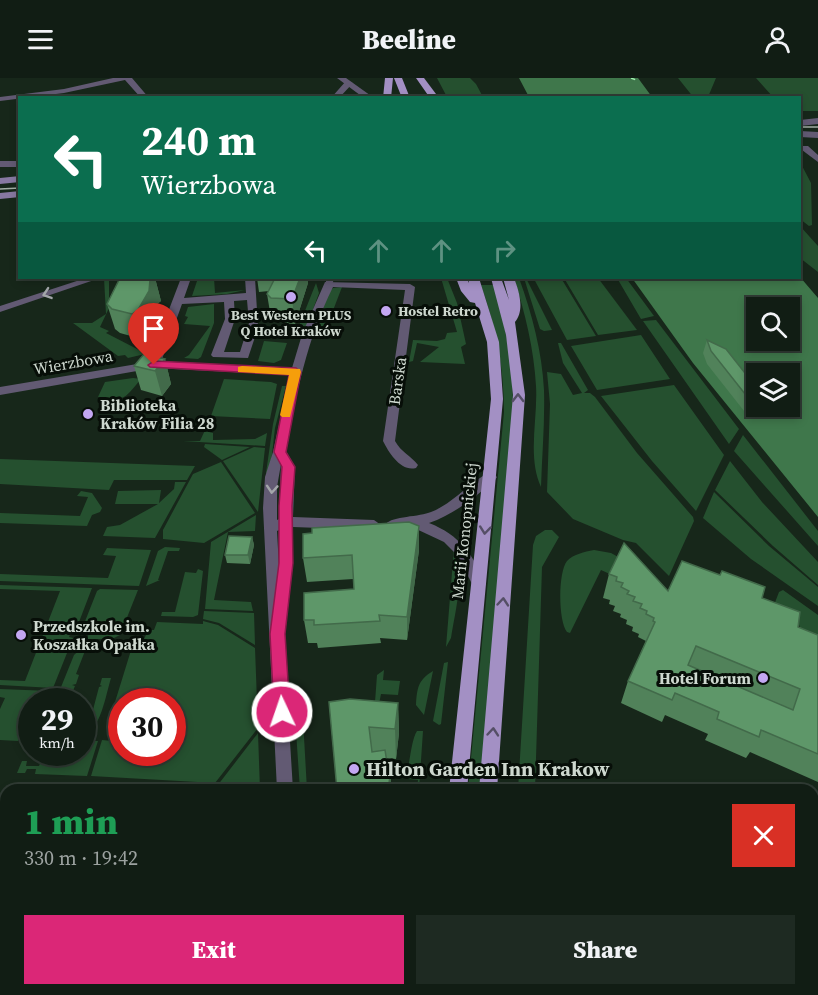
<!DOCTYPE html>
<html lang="en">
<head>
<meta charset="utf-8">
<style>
	:root { --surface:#111d14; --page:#1e2a22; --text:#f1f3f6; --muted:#9ca2a0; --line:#303b34; --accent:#db2777 }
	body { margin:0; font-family:"Source Serif 4",serif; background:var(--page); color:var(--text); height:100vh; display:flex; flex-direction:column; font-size:22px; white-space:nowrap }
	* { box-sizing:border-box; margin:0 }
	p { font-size:20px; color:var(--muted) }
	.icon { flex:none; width:33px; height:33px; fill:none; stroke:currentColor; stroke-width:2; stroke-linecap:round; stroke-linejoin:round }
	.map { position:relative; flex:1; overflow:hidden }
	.sheet { position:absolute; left:0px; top:706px; width:819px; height:212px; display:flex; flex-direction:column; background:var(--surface); border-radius:18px 18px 0 0; box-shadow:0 3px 9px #0003,0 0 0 2px var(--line) }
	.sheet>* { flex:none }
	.hud { position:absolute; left:18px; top:18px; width:783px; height:183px; border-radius:0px; box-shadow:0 3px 9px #0003,0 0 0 2px var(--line); background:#0b6e4f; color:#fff; overflow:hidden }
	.buttons { position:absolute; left:746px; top:219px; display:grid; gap:12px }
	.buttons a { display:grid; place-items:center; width:54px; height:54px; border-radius:0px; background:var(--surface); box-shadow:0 3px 9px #0003,0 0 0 2px var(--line); font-size:30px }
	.speed { position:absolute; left:18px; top:610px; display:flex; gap:12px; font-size:30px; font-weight:700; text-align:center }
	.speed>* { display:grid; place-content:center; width:78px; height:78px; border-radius:50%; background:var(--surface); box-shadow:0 3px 9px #0003,0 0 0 2px var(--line); line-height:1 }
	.speed small { font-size:15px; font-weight:400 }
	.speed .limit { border:9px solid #d22; background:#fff; color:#111 }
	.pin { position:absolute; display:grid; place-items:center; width:51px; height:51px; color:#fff; margin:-62px -26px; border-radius:50% 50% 50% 0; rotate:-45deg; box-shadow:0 0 6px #0007 }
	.pin .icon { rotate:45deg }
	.me { position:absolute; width:66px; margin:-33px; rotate:357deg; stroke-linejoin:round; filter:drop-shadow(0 0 4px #0008) }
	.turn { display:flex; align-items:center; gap:21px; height:126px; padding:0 24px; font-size:27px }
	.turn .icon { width:78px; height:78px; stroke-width:2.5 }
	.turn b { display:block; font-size:42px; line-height:51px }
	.lanes { display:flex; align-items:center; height:57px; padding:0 24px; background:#0003; justify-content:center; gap:30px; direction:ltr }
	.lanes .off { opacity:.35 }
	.round { display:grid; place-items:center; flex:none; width:63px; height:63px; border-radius:0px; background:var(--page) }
	.overview { display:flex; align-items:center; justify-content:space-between; height:102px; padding:0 24px }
	h1 { font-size:36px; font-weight:800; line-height:45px; color:#1e9e55 }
	.cta { display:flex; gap:12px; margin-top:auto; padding:12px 24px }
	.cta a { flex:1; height:69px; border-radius:0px; background:var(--accent); color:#fff; font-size:24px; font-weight:800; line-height:69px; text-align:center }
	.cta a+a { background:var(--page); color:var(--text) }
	header { display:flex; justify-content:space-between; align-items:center; height:78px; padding:0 24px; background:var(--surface); font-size:27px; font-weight:800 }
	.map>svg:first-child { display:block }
</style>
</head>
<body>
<header><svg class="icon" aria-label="menu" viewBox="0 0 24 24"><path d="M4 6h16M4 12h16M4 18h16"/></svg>Beeline<svg class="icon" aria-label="person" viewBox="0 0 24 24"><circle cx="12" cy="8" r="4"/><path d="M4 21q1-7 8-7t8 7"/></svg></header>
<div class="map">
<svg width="818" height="917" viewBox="0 0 818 917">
	<rect width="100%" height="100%" fill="#17271a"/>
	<path fill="#25502f" d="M437 0H470L476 6 483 19H447Z
		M678 0H716L708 19 694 20Z
		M756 0H818V33H800V20L773 19Z
		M800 84 811 105 812 147 809 148 800 141Z
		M800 148 818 168V194L800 180Z
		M104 200H107L109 203V230L100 249 109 253 106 255 139 272 144 263H151L145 276 128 280 125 277 118 278 73 245H92L106 236Z
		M198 200H214L215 215 245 212 227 216 192 218Z
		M441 200H447L457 225 466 266 461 269 465 286 420 284 439 269 417 265 413 283 409 284 413 262 437 263 445 261 447 255 457 254Z
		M514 200H519C532 236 542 273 544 312 545 344 542 377 541 409 527 379 538 340 536 308 534 271 525 235 514 200Z
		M524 200H526L552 252 544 253 540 251Z
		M561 200 596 258 567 262 534 201Z
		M564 200H598L637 252 598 257Z
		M617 200H626L654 238 641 241Z
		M316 205 319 215 306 250 297 253Z
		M481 207H494C506 248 513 287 513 331L480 712H468L504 334C504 289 496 249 481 207Z
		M342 209 324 256H318L315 252 329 214 333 210Z
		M214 226V245L201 279 198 281 184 280 189 277 210 248 184 246 188 239 185 238 188 229Z
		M656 242 739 351 729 366 643 243Z
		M641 257 670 301 597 312 571 268Z
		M264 263 287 265 281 282 274 285 258 283Z
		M558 265H561L588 312 584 315H590L595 319 637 375 693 439 694 443 669 498 636 465 623 462 573 441 547 414 550 326 547 294 561 296 573 317 582 315 563 285Z
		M133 300 141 301C123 322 126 323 98 319L105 304Z
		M224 301 271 304 277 306 270 341 211 338Z
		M674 307 724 377 696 433 652 383 601 318Z
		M282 308H286L275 350 270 394 266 395 273 346Z
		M211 348 209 354 213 355V362L255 361 267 355 265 368 183 363H200L206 350Z
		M743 357 818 453V468L734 373Z
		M205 366 250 369 222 382 204 369Z
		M254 369 265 370 258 434 223 383Z
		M0 381 195 388 187 402H114L109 412 0 406Z
		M730 383 762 424 818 484V507L773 468 715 412Z
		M221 384 255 435 204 465 163 461V452L193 396Z
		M175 404H186L155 460 103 458 107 449 120 447 158 426H115L118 413 161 412 159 425 174 411Z
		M81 413 92 415 102 430 100 434 92 437 87 448 0 445V435L80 438 88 419 77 418Z
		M714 414 769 468 818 509V528L751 481 703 440Z
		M256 437 255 453 228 454 214 522 251 524 253 533 205 531 211 464Z
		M545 452H552L559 459 542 489 535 712H518L533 467 536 458Z
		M165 469 180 470 179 473H168L158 502H160L146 508 158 473Z
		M107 470 151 472 139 508 0 503V496L108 500 116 478 103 477Z
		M454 470C466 493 455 534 451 560L446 569Z
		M594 472 611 475 622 481 612 497 601 492 570 555 567 554C558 543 558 494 567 483 574 476 584 474 594 472Z
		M198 491 203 493 198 537 193 539 161 538 162 534H175L185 494 196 495Z
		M0 507 92 510 79 544H75L69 559 73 560 53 610 0 607V602L25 603 60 513 0 511Z
		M100 511 138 512 120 557 112 561H87L90 552 82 551 97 513Z
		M783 512 818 537V575L797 559 800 548 771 535 779 514Z
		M204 533 254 535 255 567 219 545 203 541Z
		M138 543H142L139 552H154L157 544 203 546V543L218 547 255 570 258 650 215 705 91 698 102 662 121 664 122 675H172V624H122L121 643 114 649 107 650 132 569H140L146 557 131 555 133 546Z
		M85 567 99 568 97 574 85 573 76 596 79 597 76 606 72 607 75 608 72 615 59 614 74 577Z
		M448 584 441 646 439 647 433 643 444 585Z
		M384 592 383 602 400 603 398 617 381 616 379 626 375 624 377 597Z
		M433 593 424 637 416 627C417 610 418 602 433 593Z
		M102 600H111C106 616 100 655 83 656V647H89L99 609 102 608 100 607Z
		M0 611 51 613 47 624H32L31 654H22L18 663 0 662V631L5 620 0 619Z
		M303 641 307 712H300L296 653 298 646Z
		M417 653H423L419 712H417L418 702 408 701 406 698C410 686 411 662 417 653Z
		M258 655 260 712H214Z
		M83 663H98L87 698 35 696 36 691H27L25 695H17L22 683H27L26 688H39L44 675H82Z
		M818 737V815L813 820V757Z
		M0 739H6V802H0Z
		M12 912H106L104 917H0V914Z"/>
	<path fill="#3f774b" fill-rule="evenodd" d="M519 0H638L652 19H529Z
		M800 199 818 220V439L693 285 632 200ZM756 230H789V262H756ZM756 296H789V328H756Z"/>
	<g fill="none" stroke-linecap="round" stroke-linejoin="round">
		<path stroke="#a0f2af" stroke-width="1.5" stroke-dasharray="4.5 4" stroke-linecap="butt" d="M631 0 636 2"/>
		<path fill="#625a73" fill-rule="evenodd" d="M326 200H334L332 208H326Z"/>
		<path fill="#625a73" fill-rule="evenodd" d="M113 0H132L149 20H141L125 2 64 15 0 23V19L64 11Z
			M346 3 353 5 339 20H331Z
			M802 68H808L818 77V84L802 72Z
			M0 83H20V89H0Z
			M86 200H100L0 234V228Z
			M181 200H191L184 220 246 215 245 200H255L258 249 303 254 325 204 410 206 415 209 395 363C401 374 411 378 418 387L416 390C401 394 389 375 383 363L405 212 333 209C307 261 296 316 286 373L295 389 293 439 374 442 381 447 374 452 293 449V485L288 527 286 531 282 533 293 712H277L263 430 265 399 273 374 290 297 154 290 0 317V309L149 284ZM247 222 249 245 240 274H224L235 241 234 223ZM224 224 225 241 211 277 213 279 248 280 256 256 301 260 292 290 161 284 182 226ZM281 386 279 441 277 442V409ZM279 452V489L277 453Z
			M491 394 497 399 495 402C475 419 455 436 429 445 460 457 473 477 486 506L484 510H474L458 478 444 464 412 449 393 451 386 446C392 438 420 439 431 434 453 426 474 400 491 394Z
			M6 888V908L0 909V889Z
			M300 912H322L320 917H298Z
			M369 912H405L407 917H371Z
			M702 912H724L722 917H700Z
			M744 912H770L772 917H746Z"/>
		<path fill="#625a73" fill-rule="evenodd" d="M337 0H346L374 20H364Z
			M818 40V46L800 48V42Z
			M800 53 818 54V60L800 59Z"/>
		<path fill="#8778a1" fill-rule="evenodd" d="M20 98V104L0 106V100Z
			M20 113V119L0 121V115Z"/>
		<path fill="#a390c4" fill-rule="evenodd" d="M385 0H393L391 20H383Z
			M394 0H402L410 20H402Z
			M416 0H424L439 20H430Z
			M456 200H466L469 205 468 200H479L499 264 503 321 467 712H449L491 321 487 264 475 225 470 224 461 213Z
			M491 200H501L509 222 503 200H514C519 213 525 232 515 244L525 317 497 712H479L513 317 506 257Z
			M426 912H448L447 917H425Z
			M461 912H483L482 917H460Z"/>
		<path stroke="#a3aea5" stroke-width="1.5" d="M800 49H818
			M0 111 20 110"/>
	</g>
	<path fill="#51825a" d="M155 200 161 223 157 226 156 237 144 256 138 260 120 255 115 251 107 226Z
		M257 200H307L308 205 295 246 274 244 271 240 267 216 269 213 259 214Z
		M707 262 756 309V328H767L763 337 748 338 707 286 703 275Z
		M165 281 171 306 162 318 141 312 134 288Z
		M252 459 254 467 250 486 227 485 225 477Z
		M419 472 407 562 380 560 381 565 318 570 317 565H308L304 542 354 511 353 501 307 504 303 480Z
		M609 496 668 513 762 520 798 549 818 557V704L750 674 746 680 705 662 708 656 665 637 662 644 621 625 628 603 646 563 638 559 639 556 632 553 633 549 626 546 627 542 620 539 621 536 613 533 615 528 609 526 610 522 603 520Z
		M329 624 398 625 399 655 396 681 386 680 391 712Z"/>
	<path fill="#426a4a" d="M155 200 161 223 157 226 156 237 144 256 138 260 132 236 150 202Z
		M300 200H307L308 205 295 246 292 221Z
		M165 281 171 306 162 318 155 293Z
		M419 448V472L407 562V539Z
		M252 459 254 467 250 486 248 477Z
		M398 625 399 655 396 681 395 651Z
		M391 691V712H388Z"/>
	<path fill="#5e9769" stroke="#426a4a" stroke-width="1.5" fill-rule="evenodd" d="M120 200H155L150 202 149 213 138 232 132 236 112 231 107 226Z
		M275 200H300L292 221 271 220 267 216Z
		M707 262 726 271 756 309V325L753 326 711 273Z
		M144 276 165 281 155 293 134 288Z
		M409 444 419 448 407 539 379 537 380 543 314 547V542H304V515L354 511 352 477 303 480V456L312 455V450Z
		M229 458 252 459 248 477H225Z
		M624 465 668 513 682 483 720 497 722 493 765 509 762 520 800 534 798 549 818 557V676L761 652 759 659 717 641 719 634 675 615 672 622 628 603 655 544 653 543 654 540 646 536 647 533 640 530 642 526 633 523 635 519 627 516 629 513 621 509 623 505 616 503 617 499 609 496ZM696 568 800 611 793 632 688 587Z
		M350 621 398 625 395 651 369 649 372 674 385 672 388 691H391L388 712H337L329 624Z"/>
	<defs><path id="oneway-chevron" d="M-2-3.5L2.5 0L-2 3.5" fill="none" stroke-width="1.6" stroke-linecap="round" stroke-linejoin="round" transform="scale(1.5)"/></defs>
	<g stroke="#a3a6aa">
		<use href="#oneway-chevron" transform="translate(47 216) rotate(161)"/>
		<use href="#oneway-chevron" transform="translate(272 411) rotate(94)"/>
	</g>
	<g stroke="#554f66">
		<use href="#oneway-chevron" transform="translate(518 320) rotate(-90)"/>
		<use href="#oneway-chevron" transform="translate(485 452) rotate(96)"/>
		<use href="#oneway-chevron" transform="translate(503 524) rotate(-85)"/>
		<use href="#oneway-chevron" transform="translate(493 654) rotate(-85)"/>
	</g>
	<path fill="#db2777" stroke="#8e194d" stroke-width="1.5" d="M154 283 296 290 301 294 286 374 295 389 292 428 293 485 285 556 290 634 288 639 282 641 276 639 274 634 270 556 279 485V428L282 389 274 374 289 297 150 289 148 287Z"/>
	<path fill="#f59e0b" d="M242 288 300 291 301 294 290 339H282L280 337 289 297 238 294V289Z"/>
	<g fill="#c3a7f2" stroke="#070e08" stroke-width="2">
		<circle cx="291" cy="219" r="6"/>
		<circle cx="386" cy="233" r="6"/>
		<circle cx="88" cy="336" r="6"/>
		<circle cx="21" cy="557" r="6"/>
		<circle cx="763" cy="600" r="6"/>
		<circle cx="354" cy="691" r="6"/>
	</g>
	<g text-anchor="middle" stroke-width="6" stroke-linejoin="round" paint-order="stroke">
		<g font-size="14" font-weight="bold" fill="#ced8cf" stroke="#070e08" text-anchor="start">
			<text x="398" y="238">Hostel Retro</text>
			<text x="291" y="242" text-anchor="middle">Best Western PLUS<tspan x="291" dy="16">Q Hotel Kraków</tspan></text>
		</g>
		<g font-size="16" fill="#ced8cf" stroke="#070e08">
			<text transform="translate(73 284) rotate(-10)" y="6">Wierzbowa</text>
			<text transform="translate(397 303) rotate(-82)" y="6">Barska</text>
			<text transform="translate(464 453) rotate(-84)" y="6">Marii Konopnickiej</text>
		</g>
		<g font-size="16" font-weight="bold" fill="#ced8cf" stroke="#070e08" text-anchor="start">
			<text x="100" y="333">Biblioteka<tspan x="100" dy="18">Kraków Filia 28</tspan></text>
			<text x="33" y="554">Przedszkole im.<tspan x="33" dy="18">Koszałka Opałka</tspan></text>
			<text x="751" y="606" text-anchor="end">Hotel Forum</text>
		</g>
		<g font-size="20" font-weight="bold" fill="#ced8cf" stroke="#070e08" text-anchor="start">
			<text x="366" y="698">Hilton Garden Inn Krakow</text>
		</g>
	</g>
</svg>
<div class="buttons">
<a><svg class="icon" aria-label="search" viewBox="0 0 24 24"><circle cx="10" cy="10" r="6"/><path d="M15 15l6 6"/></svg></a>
<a><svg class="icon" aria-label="layers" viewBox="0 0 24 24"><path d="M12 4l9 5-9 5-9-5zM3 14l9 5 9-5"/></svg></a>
</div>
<div class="speed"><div>29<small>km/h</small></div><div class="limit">30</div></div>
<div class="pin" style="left:154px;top:287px;background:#d93025"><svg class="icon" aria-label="arrive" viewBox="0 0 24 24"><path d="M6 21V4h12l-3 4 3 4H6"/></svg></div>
<svg class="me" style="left:282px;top:634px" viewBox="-20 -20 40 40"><circle r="17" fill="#db2777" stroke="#fff" stroke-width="3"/><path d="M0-11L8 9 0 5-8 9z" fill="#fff"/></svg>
<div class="hud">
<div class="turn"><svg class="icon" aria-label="left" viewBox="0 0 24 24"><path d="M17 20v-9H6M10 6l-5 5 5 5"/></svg><div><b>240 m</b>Wierzbowa</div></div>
<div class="lanes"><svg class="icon" aria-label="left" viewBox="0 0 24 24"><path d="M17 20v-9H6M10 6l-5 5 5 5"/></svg><svg class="icon off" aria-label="ahead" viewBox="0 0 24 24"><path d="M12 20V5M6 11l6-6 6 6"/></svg><svg class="icon off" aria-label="ahead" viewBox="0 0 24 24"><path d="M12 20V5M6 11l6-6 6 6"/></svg><svg class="icon off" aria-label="right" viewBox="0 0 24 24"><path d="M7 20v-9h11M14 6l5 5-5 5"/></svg></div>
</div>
<section class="sheet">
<div class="overview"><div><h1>1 min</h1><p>330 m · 19:42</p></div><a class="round" style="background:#d93025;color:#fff"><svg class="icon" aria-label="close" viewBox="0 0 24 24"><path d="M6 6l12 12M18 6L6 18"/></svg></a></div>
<div class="cta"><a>Exit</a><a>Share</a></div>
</section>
</div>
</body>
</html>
